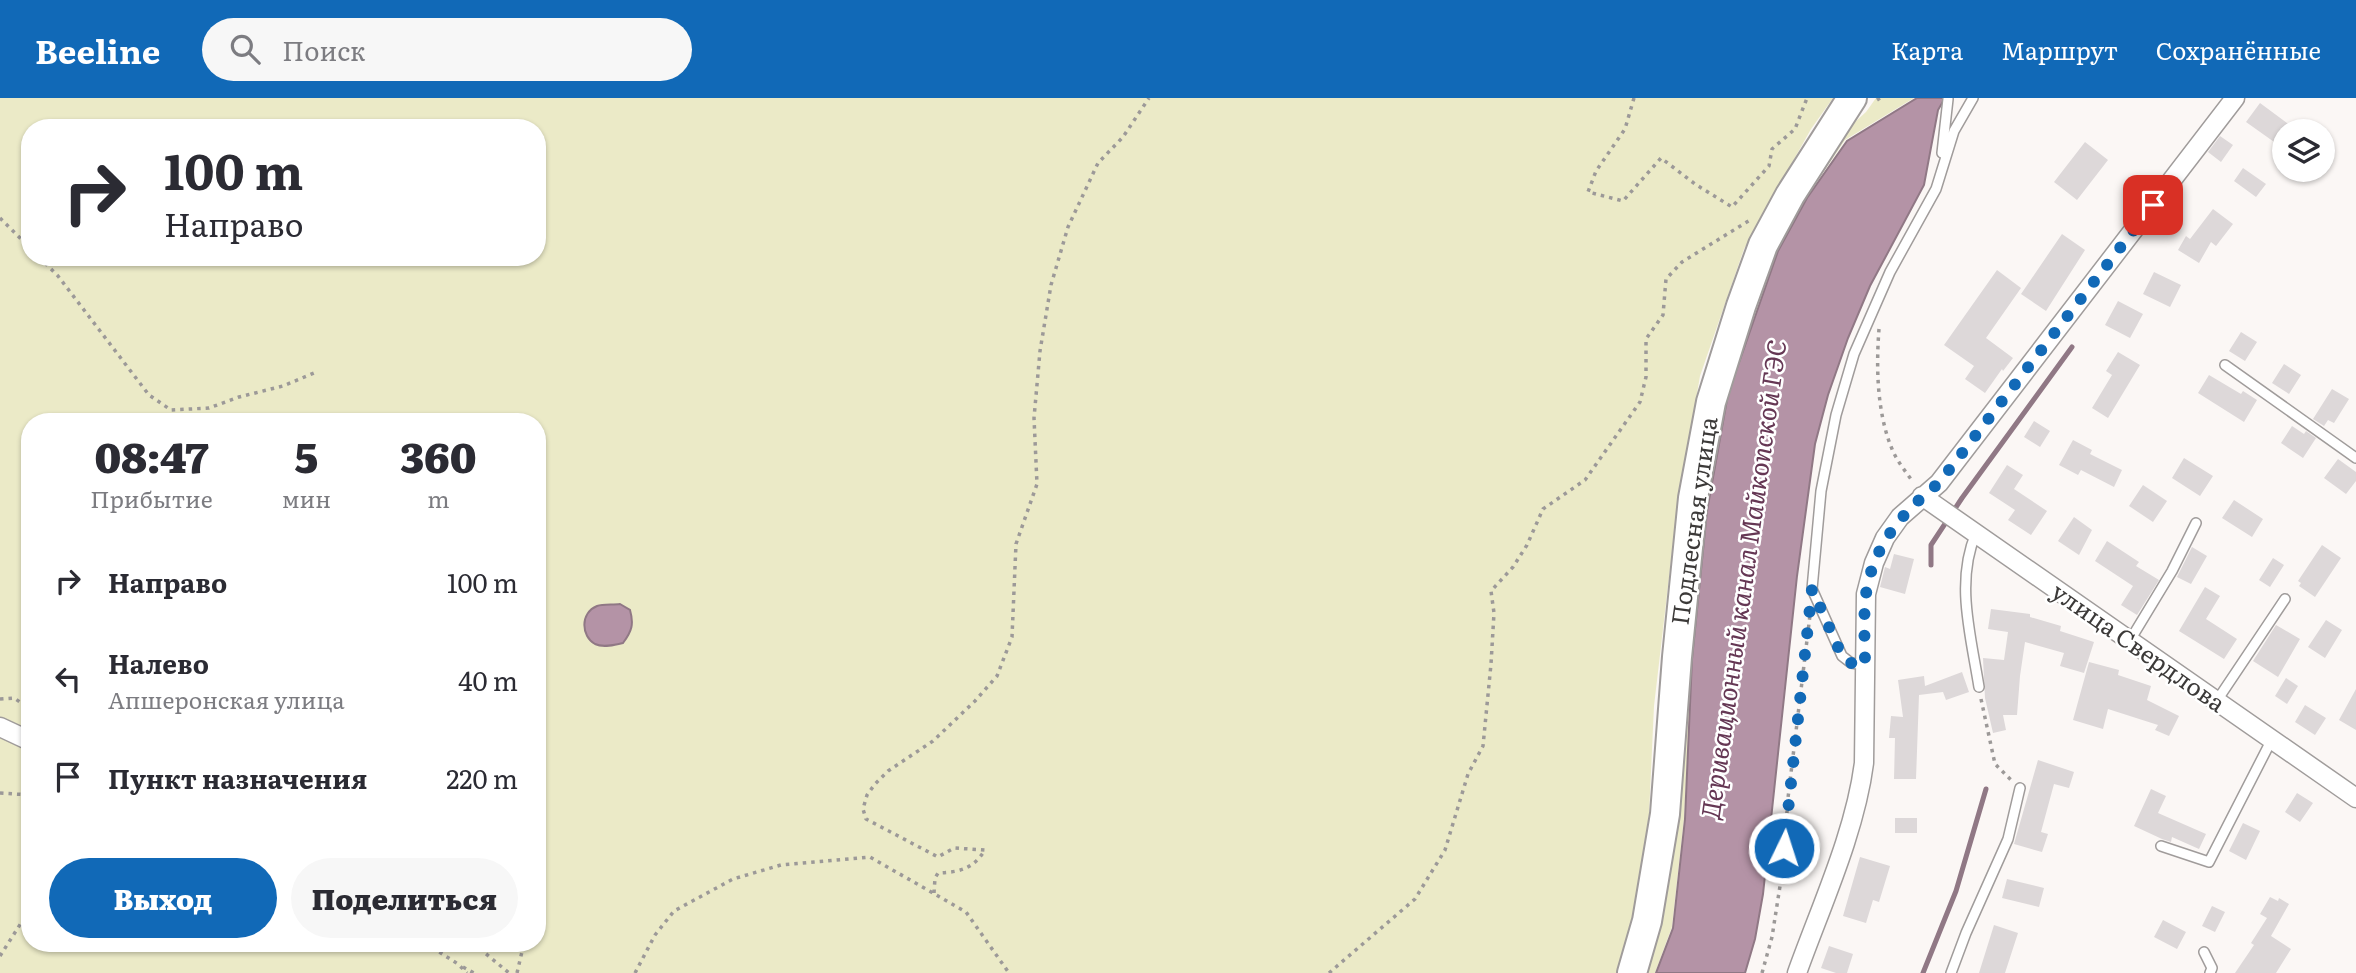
<!DOCTYPE html>
<html lang="ru">
<head>
<meta charset="utf-8">
<style>
	:root { --surface:#fff; --page:#f7f7f7; --text:#2b2b33; --muted:#7c7c81; --accent:#1169b7 }
	body { margin:0; font-family:Literata,serif; background:var(--page); color:var(--text); height:100vh; display:flex; flex-direction:column; font-size:26px; white-space:nowrap }
	* { box-sizing:border-box; margin:0 }
	p { font-size:23px; color:var(--muted) }
	.icon { flex:none; width:38px; height:38px; fill:none; stroke:currentColor; stroke-width:2; stroke-linecap:round; stroke-linejoin:round }
	.map { position:relative; flex:1; overflow:hidden }
	.details { position:absolute; left:21px; top:315px; width:525px; height:539px; display:flex; flex-direction:column; background:var(--surface); border-radius:28px; box-shadow:0 2px 5px #0004 }
	.details>* { flex:none }
	.banner { position:absolute; left:21px; top:21px; width:525px; height:147px; border-radius:28px; box-shadow:0 2px 5px #0004; background:#fff; color:var(--text); overflow:hidden }
	.fabs { position:absolute; left:2272px; top:21px; display:grid; gap:14px }
	.fabs a { display:grid; place-items:center; width:63px; height:63px; border-radius:50%; background:var(--surface); box-shadow:0 2px 5px #0004; font-size:35px }
	.pin { position:absolute; display:grid; place-items:center; width:60px; height:60px; color:#fff; margin:-30px; border-radius:14px; box-shadow:0 4px 10px #0006 }
	.me { position:absolute; width:77px; margin:-38px; rotate:4deg; stroke-linejoin:round; filter:drop-shadow(0 0 5px #0008) }
	.turn { display:flex; align-items:center; gap:24px; height:147px; padding:0 28px; font-size:32px }
	.turn .icon { width:91px; height:91px; stroke-width:2.5 }
	.turn b { display:block; font-size:49px; line-height:60px }
	.eta { display:flex; justify-content:space-evenly; align-items:center; height:119px; text-align:center }
	.eta b { font-size:42px; font-weight:800; line-height:49px }
	.button { display:flex; gap:14px; margin-top:auto; padding:14px 28px }
	.button a { flex:1; height:80px; border-radius:42px; background:var(--accent); color:#fff; font-size:28px; font-weight:800; line-height:80px; text-align:center }
	.button a+a { background:var(--page); color:var(--text) }
	ul { padding:0; list-style:none }
	li { display:flex; align-items:center; gap:21px; height:98px; padding:0 28px }
	li div { flex:1 }
	li b { display:block; font-size:26px }
	li em { font-style:normal }
	header { display:flex; align-items:center; gap:42px; box-sizing:border-box; height:98px; padding:0 35px; background:var(--accent); color:#fff }
	header strong { font-size:33px }
	nav { display:flex; gap:38px; margin-inline-start:auto; font-size:24px }
	.search { width:490px; height:63px; background:var(--page); display:flex; align-items:center; gap:18px; box-sizing:border-box; padding:0 24px; border-radius:38px; color:var(--muted); font-size:26px }
	.map>svg:first-child { display:block }
</style>
</head>
<body>
<header>
<strong>Beeline</strong>
<div class="search"><svg class="icon" aria-label="search" viewBox="0 0 24 24"><circle cx="10" cy="10" r="6"/><path d="M15 15l6 6"/></svg>Поиск</div>
<nav><a>Карта</a><a>Маршрут</a><a>Сохранённые</a></nav>
</header>
<div class="map">
<svg width="2356" height="875" viewBox="0 0 2356 875">
	<rect width="100%" height="100%" fill="#fbf7f5"/>
	<path fill="#ebeac7" fill-rule="evenodd" d="M0 0H1833L1811 31 1744 151 1700 278 1677 411 1654 608 1649 717 1626 859 1618 875H0ZM30 30H537V159H30ZM30 324H537V845H30Z
		M1876 0H1914L1845 42 1807 99 1778 153 1727 295 1706 412 1692 560 1684 721 1672 829 1655 875H1643L1693 490 1722 304 1771 161 1834 43 1866 14Z"/>
	<path fill="#b493a6" stroke="#907885" stroke-width="2" d="M1917 0H1945L1938 12 1924 87 1870 188 1848 240 1828 297 1815 346 1797 478 1763 796 1755 841 1745 875H1656L1673 830 1685 721 1692 561 1707 413 1728 296 1778 153 1807 100 1847 43Z
		M620 506 630 512C634 526 632 533 623 545 615 547 603 550 595 546 581 538 580 515 597 508 603 506 613 507 620 506Z"/>
	<g fill="none" stroke-linecap="round" stroke-linejoin="round">
		<path stroke="#907885" stroke-width="5" d="M1931 467V447L1962 400 2072 249
			M1923 875 1956 793 1986 691"/>
	</g>
	<path fill="#ddd8d9" d="M2260 5 2298 33H2284V51L2246 24Z
		M2220 38 2233 47 2221 64 2208 54Z
		M2085 44 2108 62 2077 102 2054 84Z
		M2243 70 2266 86 2256 99 2234 83Z
		M2213 111 2233 126 2216 148 2211 144 2199 165 2178 152 2186 138 2190 141Z
		M2062 136 2085 152 2046 213 2021 196Z
		M1997 172 2021 190 1986 240 2013 260 2003 273 2002 271 1985 295 1965 281 1974 268 1944 247Z
		M2154 174 2181 187 2170 209 2143 196Z
		M2118 203 2143 216 2130 240 2105 227Z
		M2241 234 2257 244 2245 263 2229 253Z
		M2118 254 2140 267 2108 320 2092 310 2112 277 2106 273Z
		M2284 266 2301 277 2289 296 2272 285Z
		M2209 277 2241 296 2243 293 2257 302 2244 324 2198 295Z
		M2332 291 2349 301 2334 325 2328 322 2324 328 2313 321Z
		M2034 323 2050 333 2040 349 2024 339Z
		M2292 328 2304 336 2306 333 2316 340 2303 360 2281 345Z
		M2073 342 2092 352 2090 356 2122 372 2114 389 2081 372 2078 377 2059 367Z
		M2184 360 2213 378 2200 398 2172 380Z
		M2338 361 2356 374V383L2346 396 2324 380Z
		M2007 367 2023 377 2014 391 2047 413 2031 437 2008 422 2015 412 1989 395Z
		M2143 387 2167 403 2153 424 2129 408Z
		M2234 402 2263 421 2252 439 2222 420Z
		M2074 419 2092 432 2079 457 2058 443Z
		M2107 443 2139 464 2136 468 2159 482 2137 517 2121 507 2133 488 2095 463Z
		M2322 447 2341 460 2315 499 2299 488 2301 485 2298 483Z
		M2192 449 2207 458 2191 486 2177 479Z
		M1894 456 1914 461 1905 496 1880 489 1885 469 1890 471Z
		M2273 460 2284 467 2270 489 2259 482Z
		M2205 489 2220 498 2206 521 2237 541 2224 561 2179 533Z
		M1991 511 2030 516V519L2061 528 2060 533 2094 544 2084 575 2060 568 2064 555 2025 544 2020 578 2017 617H2003L2006 632 1993 635 1985 600 1983 560 2004 562 2008 534 1988 531Z
		M2326 522 2342 532 2325 560 2308 549Z
		M2276 527 2300 541 2278 579 2253 563Z
		M2089 564 2119 572 2118 577 2151 588 2147 602 2179 618 2169 638 2155 632 2158 627 2108 611 2103 631 2073 622Z
		M1962 574 1969 594 1946 602 1943 594 1919 597 1916 681H1894L1895 640H1889L1891 618 1903 619 1898 582 1924 578 1925 588Z
		M2286 580 2298 588 2287 606 2275 598Z
		M2356 591V632L2339 622Z
		M2305 607 2326 620 2315 637 2295 624Z
		M2038 662 2074 674 2069 690 2054 686 2041 734 2048 736 2042 754 2014 746Z
		M2151 691 2166 698 2158 715 2206 736 2199 751 2172 739 2171 744 2162 741 2134 728Z
		M2297 695 2313 705 2300 724 2285 714Z
		M1895 720H1917V735H1895Z
		M2243 725 2260 733 2246 762 2229 753Z
		M1860 759 1890 768 1879 804 1873 802 1866 825 1843 818Z
		M2007 781 2044 790 2039 809 2002 800Z
		M2270 799 2278 803 2279 800 2289 806 2271 838 2291 851 2276 875H2235L2254 847 2251 845 2267 820 2260 816Z
		M2212 808 2225 814 2215 834 2202 828Z
		M2163 822 2186 834 2177 851 2154 839Z
		M1994 827 2018 835 2005 875H1979Z
		M1829 848 1853 856 1847 875H1836L1821 870Z"/>
	<g fill="none" stroke-linecap="round" stroke-linejoin="round">
		<g stroke="#a09c9b" stroke-width="12">
			<path id="lane" d="M1942 55 1948 1
				M2225 267 2356 360
				M1976 435C1955 484 1971 538 1979 589
				M2129 544 2172 473 2196 425
				M1865 567 1851 565 1842 558 1812 491 1821 393 1836 317 1854 256 1890 174 1936 91 1954 33 1973 0
				M2216 604 2285 501
				M2161 748 2209 764 2271 643
				M2204 854 2212 870 2210 875
				M1951 875 1966 835 2008 741 2020 690"/>
		</g>
		<g stroke="#a09c9b" stroke-width="21">
			<path id="street" d="M1922 398 2356 700
				M0 629 30 643
				M1797 875C1821 808 1855 735 1864 665L1866 496 1874 465 1885 440 1900 419 1939 385 2235 0"/>
		</g>
		<g stroke="#a09c9b" stroke-width="32">
			<path id="primary" d="M1632 875 1647 823 1665 716 1677 559 1693 400 1711 304 1741 208 1763 147 1790 97 1852 0"/>
		</g>
		<path stroke="#9c9998" stroke-width="3.5" stroke-dasharray="3.5 5" stroke-linecap="butt" d="M1634 0 1625 31 1596 73 1588 94 1623 103 1661 60 1695 86 1732 109 1769 68 1772 51 1795 31 1807 0
			M1877 2 1880 0
			M0 120 30 150
			M39 159 58 178 149 297 171 312 209 310 239 299 283 288 314 275
			M1879 231C1876 270 1877 315 1892 351 1897 363 1906 374 1913 384
			M0 601 14 600 30 611
			M1981 601 1995 666 2012 683
			M0 695 30 697
			M934 795 935 780 938 775C960 774 973 771 985 752L954 750 938 759 866 721 863 711 867 697 875 686 888 673 933 643 975 603 997 578 1012 539 1016 446 1037 386 1034 320 1040 253 1051 187 1068 129 1098 65 1123 39 1149 0
			M425 845 458 866 467 875
			M473 845 509 875
			M0 858 30 811
			M463 869 474 875
			M517 875 524 845
			M635 875 655 837 674 813 733 781 781 767 870 759 966 814 1009 875
			M1329 875 1415 801 1445 752 1468 676 1483 648 1491 566 1494 515 1491 493 1513 469 1527 447 1543 411 1585 382 1640 304 1646 279V241L1663 217 1666 181 1682 164 1750 122
			M1762 875 1772 839 1783 769 1788 700 1810 517"/>
		<use href="#lane" stroke="#fff" stroke-width="9"/>
		<use href="#street" stroke="#fff" stroke-width="18"/>
		<use href="#primary" stroke="#fff" stroke-width="28"/>
	</g>
	<g fill="none" stroke-linecap="round" stroke-linejoin="round">
		<path stroke="#1169b7" stroke-width="12" stroke-dasharray="0 21.6" d="M1784 750 1812 491 1842 558 1851 565 1865 567C1865 544 1863 519 1866 496 1873 448 1902 414 1939 385L2153 107"/>
	</g>
	<g text-anchor="middle" stroke-width="5" stroke-linejoin="round" paint-order="stroke">
		<g font-size="24" fill="#3c3a39" stroke="#fff">
			<text transform="translate(1695 423) rotate(-82)" y="8">Подлесная улица</text>
			<text transform="translate(2138 550) rotate(35)" y="8">улица Свердлова</text>
		</g>
		<g font-size="26" font-style="italic" fill="#653754" stroke="#fff">
			<text transform="translate(1744 482) rotate(-82)" y="9">Деривационный канал Майкопской ГЭС</text>
		</g>
	</g>
</svg>
<div class="fabs">
<a><svg class="icon" aria-label="layers" viewBox="0 0 24 24"><path d="M12 4l9 5-9 5-9-5zM3 14l9 5 9-5"/></svg></a>
</div>
<div class="pin" style="left:2153px;top:107px;background:#d93025"><svg class="icon" aria-label="arrive" viewBox="0 0 24 24"><path d="M6 21V4h12l-3 4 3 4H6"/></svg></div>
<svg class="me" style="left:1784px;top:750px" viewBox="-20 -20 40 40"><circle r="17" fill="#1169b7" stroke="#fff" stroke-width="3"/><path d="M0-11L8 9 0 5-8 9z" fill="#fff"/></svg>
<div class="banner">
<div class="turn"><svg class="icon" aria-label="right" viewBox="0 0 24 24"><path d="M7 20v-9h11M14 6l5 5-5 5"/></svg><div><b>100 m</b>Направо</div></div>
</div>
<section class="details">
<div class="eta">
<div><b>08:47</b><p>Прибытие</p></div>
<div><b>5</b><p>мин</p></div>
<div><b>360</b><p>m</p></div>
</div>
<ul>
<li><svg class="icon" aria-label="right" viewBox="0 0 24 24"><path d="M7 20v-9h11M14 6l5 5-5 5"/></svg><div><b>Направо</b></div><em>100 m</em></li>
<li><svg class="icon" aria-label="left" viewBox="0 0 24 24"><path d="M17 20v-9H6M10 6l-5 5 5 5"/></svg><div><b>Налево</b><p>Апшеронская улица</p></div><em>40 m</em></li>
<li><svg class="icon" aria-label="arrive" viewBox="0 0 24 24"><path d="M6 21V4h12l-3 4 3 4H6"/></svg><div><b>Пункт назначения</b></div><em>220 m</em></li>
</ul>
<div class="button"><a>Выход</a><a>Поделиться</a></div>
</section>
</div>
</body>
</html>
